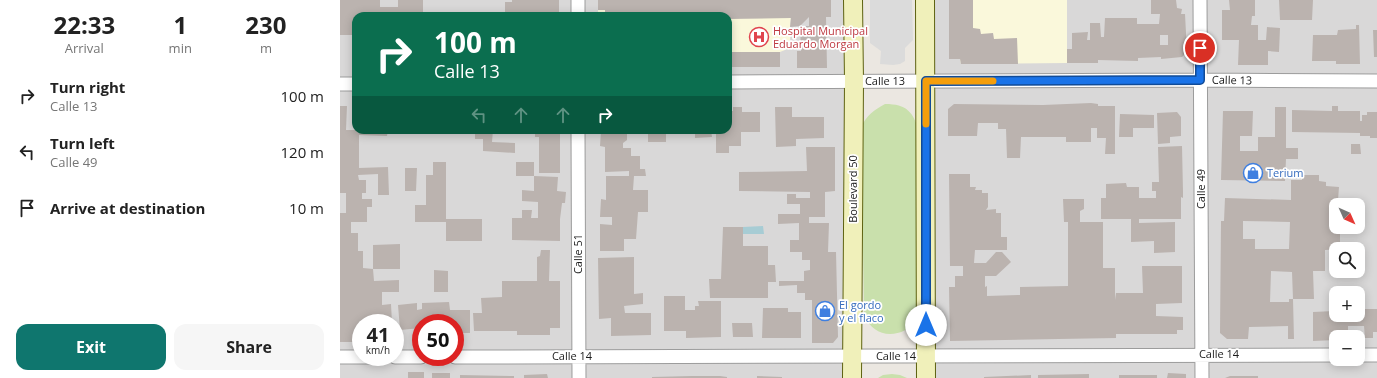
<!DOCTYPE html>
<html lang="en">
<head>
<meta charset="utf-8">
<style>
	:root { --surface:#fff; --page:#f6f6f6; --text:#222; --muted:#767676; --accent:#0f766e }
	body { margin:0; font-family:"Open Sans",sans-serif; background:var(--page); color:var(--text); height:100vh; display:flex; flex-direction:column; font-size:15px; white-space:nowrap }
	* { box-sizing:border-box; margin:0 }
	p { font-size:13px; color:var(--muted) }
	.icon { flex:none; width:22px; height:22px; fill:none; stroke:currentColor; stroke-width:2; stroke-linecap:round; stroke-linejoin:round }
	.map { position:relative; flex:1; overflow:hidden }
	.details { display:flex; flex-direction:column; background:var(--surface); width:340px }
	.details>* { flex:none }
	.hud { position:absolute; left:12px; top:12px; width:380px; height:122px; border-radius:12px; box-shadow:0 2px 10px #0003; background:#0b6e4f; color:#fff; overflow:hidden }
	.needle { width:26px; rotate:135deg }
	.tools { position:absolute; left:989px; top:198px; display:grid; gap:8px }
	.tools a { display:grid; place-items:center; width:36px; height:36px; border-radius:8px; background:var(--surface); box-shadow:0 2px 10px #0003; font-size:20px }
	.speed { position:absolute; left:12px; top:314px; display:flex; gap:8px; font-size:20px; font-weight:700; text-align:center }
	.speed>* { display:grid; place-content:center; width:52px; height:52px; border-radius:50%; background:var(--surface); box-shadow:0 2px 10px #0003; line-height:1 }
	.speed small { font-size:10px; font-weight:400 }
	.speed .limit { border:6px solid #d22; background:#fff; color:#111 }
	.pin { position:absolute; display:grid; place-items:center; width:34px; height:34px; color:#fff; margin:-17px; border:2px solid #fff; border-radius:50%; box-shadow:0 1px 4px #0007 }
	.me { position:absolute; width:44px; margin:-22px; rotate:0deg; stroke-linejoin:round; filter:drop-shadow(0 0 3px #0008) }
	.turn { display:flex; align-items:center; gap:14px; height:84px; padding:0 16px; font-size:18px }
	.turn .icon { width:52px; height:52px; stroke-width:2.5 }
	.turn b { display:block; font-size:28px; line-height:34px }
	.lanes { display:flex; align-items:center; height:38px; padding:0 16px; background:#0003; justify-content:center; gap:20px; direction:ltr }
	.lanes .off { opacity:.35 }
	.eta { display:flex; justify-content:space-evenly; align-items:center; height:68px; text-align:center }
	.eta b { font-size:24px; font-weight:700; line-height:28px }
	.cta { display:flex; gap:8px; margin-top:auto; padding:8px 16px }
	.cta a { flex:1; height:46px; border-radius:12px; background:var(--accent); color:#fff; font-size:16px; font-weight:700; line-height:46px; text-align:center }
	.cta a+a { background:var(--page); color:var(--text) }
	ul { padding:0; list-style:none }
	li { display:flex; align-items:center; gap:12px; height:56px; padding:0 16px }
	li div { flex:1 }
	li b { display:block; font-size:15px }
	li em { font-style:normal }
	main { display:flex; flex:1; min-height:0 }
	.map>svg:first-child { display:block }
</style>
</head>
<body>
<main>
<section class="details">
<div class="eta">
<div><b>22:33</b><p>Arrival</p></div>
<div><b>1</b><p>min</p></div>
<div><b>230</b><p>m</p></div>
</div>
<ul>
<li><svg class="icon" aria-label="right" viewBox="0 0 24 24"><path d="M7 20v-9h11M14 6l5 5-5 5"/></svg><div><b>Turn right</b><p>Calle 13</p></div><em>100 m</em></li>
<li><svg class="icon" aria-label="left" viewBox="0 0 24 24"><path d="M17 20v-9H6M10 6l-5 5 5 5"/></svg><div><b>Turn left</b><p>Calle 49</p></div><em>120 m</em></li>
<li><svg class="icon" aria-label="arrive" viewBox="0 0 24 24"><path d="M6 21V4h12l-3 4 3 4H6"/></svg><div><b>Arrive at destination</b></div><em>10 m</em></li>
</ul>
<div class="cta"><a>Exit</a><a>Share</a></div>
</section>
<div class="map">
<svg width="1037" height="378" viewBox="0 0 1037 378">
	<rect width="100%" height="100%" fill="#ebe7e1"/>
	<path fill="#d9d8d8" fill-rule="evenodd" d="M0 0H513L512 378H0ZM16 16H388V130H16ZM21 323H55V357H21ZM81 323H115V357H81Z
		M585 0H1037V378H586ZM996 205H1018V227H996ZM996 249H1018V271H996ZM996 293H1018V315H996ZM996 337H1018V359H996Z"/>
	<path fill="#faf8db" d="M258 0H451L450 48 440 52V67H388V16H258Z
		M609 0H727V63L621 64 620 59H609Z"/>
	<path fill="#c9e0ac" d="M545 104C567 104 573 112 579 131L578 320C562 339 533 340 524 314L521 127C527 115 534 110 545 104Z
		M552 374 560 375 567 378H538L543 375Z"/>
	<path fill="#dbdbdb" d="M530 0H572L573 40 565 48V61L560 64 553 65 540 64 541 51 530 43Z"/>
	<path fill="#a7ccd4" d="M423 226 424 234H403V227Z"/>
	<path fill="#bbb3af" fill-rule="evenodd" d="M0 0H40V7H58V0H83V16H16V35H0Z
		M172 0H219V16H165V2H172Z
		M258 0H491V17H486L487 68H457V51H461L460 26H469V17L460 26 450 27 451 18 388 19V16H265V10H258Z
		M609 0H633V28L640 29 641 34 653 33 654 39 677 38 678 64H621L620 59H609Z
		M811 0H836L837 8 842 9 841 14H845L847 52 842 57 821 59V57L798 58V61L758 60V63H727V49H732V33L748 32 747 40H750V23H760L761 37H764L765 18H797V24H819L820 14H811ZM820 35H828V45H820Z
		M889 0H915V16H912L911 25H918V40H926L927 27 940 28 939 52 928 51V65H898L899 40H882V10H890Z
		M939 0H973L972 20H940Z
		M1016 25H1019L1020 64H996V61H972L973 35H997L998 30 1016 29Z
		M1033 30H1037V57H1034Z
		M388 52H440V67H388Z
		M751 103 758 104V106H775V154H765L766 138H757V128H751V142H726V137H681L680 158H667L666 129H658V123H638L637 136H608V109L614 104 703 105Z
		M0 106H7L6 130H48L47 136 19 135V168L48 167 49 195H38V174L18 175 19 180H26V193H22V199H32V207H27V222H11V233H18V251H23V268L33 269 34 281 59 280V292H42V305L51 304 52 323H21V342H0V213H6V193H0Z
		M992 106H998V111H1020V121H1022V115H1027V112H1037V138H1030V136H1020V133L952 132V110L992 111Z
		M393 107H402V112H420V132H401V146H389V153H376V130H388V111H393Z
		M435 107H452V117H484V138L456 139V146L436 147Z
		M935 107H946V148H958V159H946L945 181 881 180 883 111H913L912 136H900V151H918V137H935Z
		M837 112 841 117V136L830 137V143L818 144 817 113Z
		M780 114 814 115V128H793V137H779Z
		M106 130H128V133L106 134Z
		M135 130H153L152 142 175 143V153L143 151V139H135Z
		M195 130H220V173H199V137H195Z
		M267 130H287V140L283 143V148H291V156H300V169H305L306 176H294L293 190H308V212H298L296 239H284V251H260V224L272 225V217H260L261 199 266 200V176H289V171L265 172V147L260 146 261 131H267Z
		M308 130H326V142H308Z
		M355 130H371L372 137 355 138Z
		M1011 144H1020L1021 154H1011Z
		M842 146 843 192V198L841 197V219H799V223L835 222V252L814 253V241L791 242V219H761V198H766V184L786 183 787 187H799V198H816V191H812V182H819L818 147Z
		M466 147H495V191L485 192V217H469V223H489L488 252H496L498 337 493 343H472V300H465V293H457V285L439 286V281H464V271L470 270V260H462V252H450V240H459V223L438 224V214H460V204H447V194H456V198H470V192L399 191V172L467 171Z
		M93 162H106V219H142V241H106V222H75V205H86V175H93Z
		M176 162H194V176H176Z
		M65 168H77L76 191H65Z
		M609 174H630V187H636L635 190H642V193H648V207L646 210 656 209V213H661V237H667V250H635L634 263H646L656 252H662L671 262 656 276H645V287L647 286V296L680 295V287L728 286V222H724L723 199H744V209L740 211V222H763V268H775V300L776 293H803L802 266H842V303L816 304V316L843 317V330H837V334H776V338L610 341 609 287H615V276H623V266H610Z
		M962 175H979V181L986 182V186L999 187 998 200H1001V205H996V227H1000V249L985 250V271H973L974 299H953L952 272 931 271 930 302H949V299H953L954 339H948V326L909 327 908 339H887L880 333 881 221H884L885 198 951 200V180H962ZM903 221 950 222 949 249H915V239H903Z
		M194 176 218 177 217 191 226 192 225 203H222L220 219V241L172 240V218H182V210H192L191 218H198V202L182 201V190L194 191Z
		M383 227H403V246H428V265H435L436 282H428V298H370L369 279H381Z
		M60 244V269H33V245Z
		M201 250H210L209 281H220V328H210V335H177V331H134L133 313H142L141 298 162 297V281H197V257L200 256Z
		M294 257V294L303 293V304L284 306 285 313H311V335L271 336V318L259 319 258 258Z
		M94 270 108 271V292H94Z
		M324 296H345V310H355V306H359L358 301H381V337L346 338V331H324Z
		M109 302 110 310H130V333H115V323H99V321L81 323V328L60 330 58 305 77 303V310L82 309V303Z
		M1018 304H1024V309H1037V332H1033V338H1025L1024 326H1008V337H996V340L973 341V312L994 311V306H996V315H1018Z
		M423 308H448V312H461V338H422Z
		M392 323H412L413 337H393Z
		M68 372H84V378H68Z
		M92 373H110V378H92Z
		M828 373 846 374V378H827Z
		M207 374 208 378H184V375Z
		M749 374V378H698V375Z
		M120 375 174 376V378H120Z
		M691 375V378H644V377Z
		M779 375H817V378H779Z
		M352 376H380L387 377V378H312V377Z
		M417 376 442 377V378H417Z
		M890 376H918V378H885Z"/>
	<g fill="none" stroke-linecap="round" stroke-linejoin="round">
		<g stroke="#9c9c9c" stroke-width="15">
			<path id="street" d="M238 0V16
				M860 0 862 378
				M388 82 860 80 1037 81
				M0 84H16
				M238 130 239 378
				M1018 355H1037
				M0 357H38
				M55 357H81
				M115 357 996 355"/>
		</g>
		<g stroke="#5e6211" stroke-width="20">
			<path id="secondary" d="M585 0 586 378
				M512 378 514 81 513 0"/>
		</g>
		<use href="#street" stroke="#fff" stroke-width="13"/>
		<use href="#secondary" stroke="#f0f0ba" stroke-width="18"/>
	</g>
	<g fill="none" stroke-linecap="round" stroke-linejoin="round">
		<g stroke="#114b97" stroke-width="10">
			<path id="route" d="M586 325V81L860 80V48"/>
		</g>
		<use href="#route" stroke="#1a73e8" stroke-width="7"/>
		<path stroke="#f59e0b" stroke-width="7" d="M586 124V81H653"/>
	</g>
	<defs>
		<g id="hospital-ring" transform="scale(1)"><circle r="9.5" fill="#fff" stroke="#e0444e" stroke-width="1.5"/><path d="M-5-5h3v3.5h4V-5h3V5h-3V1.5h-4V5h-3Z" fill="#e0444e"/></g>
		<g id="shop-ring" transform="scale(1)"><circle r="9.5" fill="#fff" stroke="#3f7fe0" stroke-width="1.5"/><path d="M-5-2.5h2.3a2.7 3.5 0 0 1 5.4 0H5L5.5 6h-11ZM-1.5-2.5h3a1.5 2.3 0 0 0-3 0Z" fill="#3f7fe0"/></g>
	</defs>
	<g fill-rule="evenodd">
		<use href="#hospital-ring" x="419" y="37"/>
		<use href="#shop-ring" x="913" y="173"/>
		<use href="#shop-ring" x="485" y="311"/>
	</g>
	<g text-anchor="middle" stroke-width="3.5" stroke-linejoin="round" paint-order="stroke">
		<g font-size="11" fill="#be3a42" stroke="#fff" text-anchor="start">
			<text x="433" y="35">Hospital Municipal<tspan x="433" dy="13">Eduardo Morgan</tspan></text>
		</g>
		<g font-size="11" fill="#1b1b1b" stroke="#fff">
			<text transform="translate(892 80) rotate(1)" y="4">Calle 13</text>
			<text x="545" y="85">Calle 13</text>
			<text transform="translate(513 189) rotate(-90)" y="4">Boulevard 50</text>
			<text transform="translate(861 189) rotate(-90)" y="4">Calle 49</text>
			<text transform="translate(238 254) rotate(-90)" y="4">Calle 51</text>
			<text x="879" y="358">Calle 14</text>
			<text x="232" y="360">Calle 14</text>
			<text x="556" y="360">Calle 14</text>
		</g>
		<g font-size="11" fill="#366cbe" stroke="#fff" text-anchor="start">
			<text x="927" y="177">Terium</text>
			<text x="499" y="309">El gordo<tspan x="499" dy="13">y el flaco</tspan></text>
		</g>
	</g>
</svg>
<div class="tools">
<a><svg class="needle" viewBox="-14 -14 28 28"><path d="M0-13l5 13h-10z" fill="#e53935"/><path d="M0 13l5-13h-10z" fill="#767676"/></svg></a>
<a><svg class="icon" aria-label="search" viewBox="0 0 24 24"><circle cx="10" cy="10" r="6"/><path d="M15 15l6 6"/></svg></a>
<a>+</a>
<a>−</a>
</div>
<div class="speed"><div>41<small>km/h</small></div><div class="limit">50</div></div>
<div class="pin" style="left:860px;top:48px;background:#d93025"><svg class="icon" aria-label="arrive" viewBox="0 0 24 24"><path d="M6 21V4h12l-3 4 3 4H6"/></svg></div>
<svg class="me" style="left:586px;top:325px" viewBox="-20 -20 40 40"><circle r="19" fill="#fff"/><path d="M0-13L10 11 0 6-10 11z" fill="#1a73e8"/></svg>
<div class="hud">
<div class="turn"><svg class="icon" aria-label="right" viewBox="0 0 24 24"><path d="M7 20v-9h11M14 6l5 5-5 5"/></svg><div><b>100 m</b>Calle 13</div></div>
<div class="lanes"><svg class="icon off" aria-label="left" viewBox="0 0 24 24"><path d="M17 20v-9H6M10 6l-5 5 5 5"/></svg><svg class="icon off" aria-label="ahead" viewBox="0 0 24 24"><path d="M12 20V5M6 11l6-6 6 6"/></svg><svg class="icon off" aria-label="ahead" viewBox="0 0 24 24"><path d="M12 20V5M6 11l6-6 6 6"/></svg><svg class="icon" aria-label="right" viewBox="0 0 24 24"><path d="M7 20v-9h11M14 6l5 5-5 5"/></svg></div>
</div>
</div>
</main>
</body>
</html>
